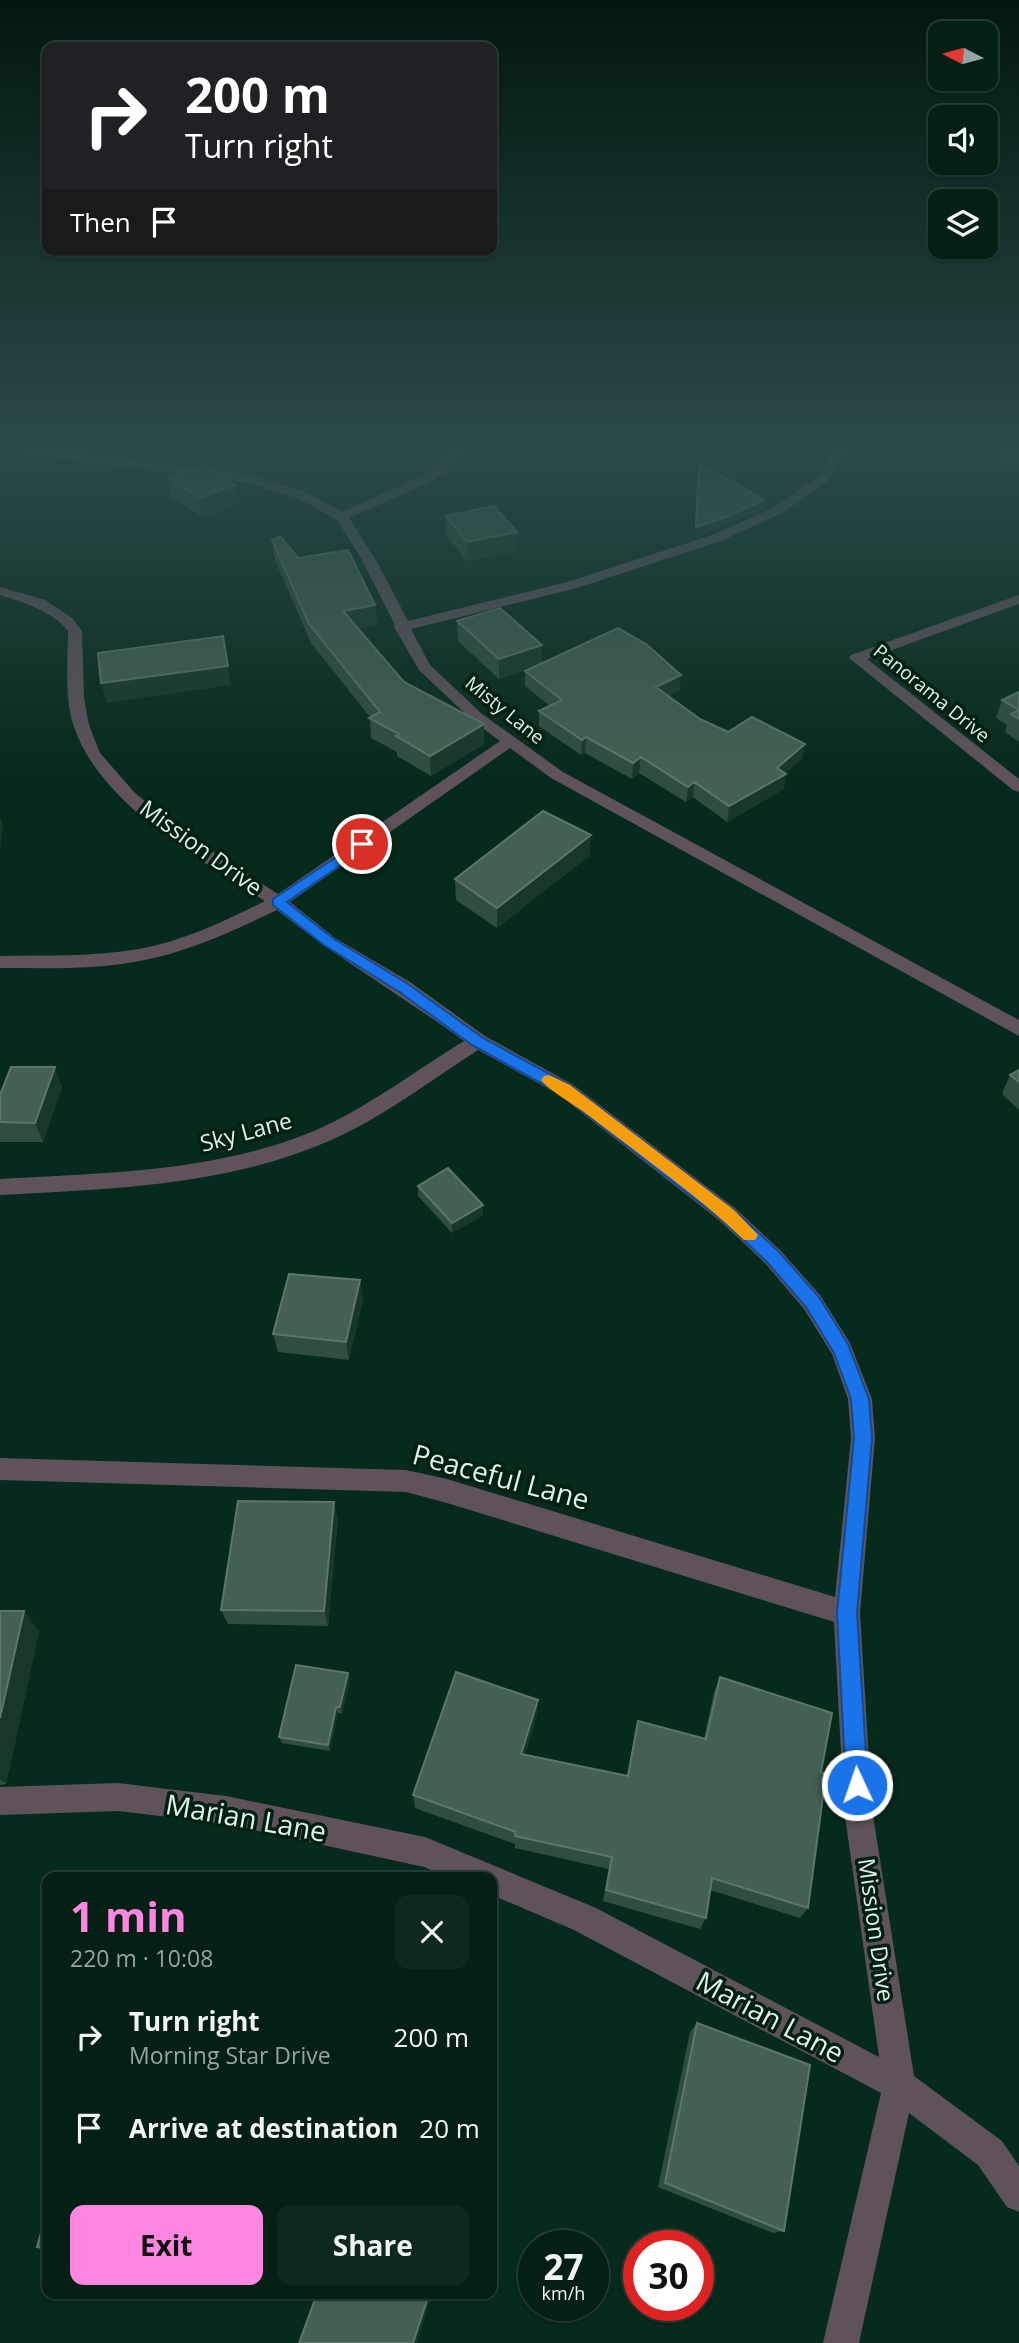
<!DOCTYPE html>
<html lang="en">
<head>
<meta charset="utf-8">
<style>
	:root { --surface:#042014; --page:#0d281d; --text:#f1f3f6; --muted:#97a3a0; --line:#253e34; --accent:#fe86e0 }
	body { margin:0; font-family:"Open Sans",sans-serif; background:var(--page); color:var(--text); height:100vh; display:flex; flex-direction:column; font-size:26px; white-space:nowrap }
	* { box-sizing:border-box; margin:0 }
	p { font-size:23px; color:var(--muted) }
	.icon { flex:none; width:38px; height:38px; fill:none; stroke:currentColor; stroke-width:2; stroke-linecap:round; stroke-linejoin:round }
	.map { position:relative; flex:1; overflow:hidden }
	.panel { position:absolute; left:42px; top:1872px; width:455px; height:427px; display:flex; flex-direction:column; background:var(--surface); border-radius:14px; box-shadow:0 2px 5px #0004,0 0 0 2px var(--line) }
	.panel>* { flex:none }
	.guide { position:absolute; left:42px; top:42px; width:455px; height:214px; border-radius:14px; box-shadow:0 2px 5px #0004,0 0 0 2px var(--line); background:#202124; color:#fff; overflow:hidden }
	.needle { width:46px; rotate:276deg }
	.fabs { position:absolute; left:928px; top:21px; display:grid; gap:14px }
	.fabs a { display:grid; place-items:center; width:70px; height:70px; border-radius:14px; background:var(--surface); box-shadow:0 2px 5px #0004,0 0 0 2px var(--line); font-size:35px }
	.speed { position:absolute; left:518px; top:2230px; display:flex; gap:14px; font-size:35px; font-weight:700; text-align:center }
	.speed>* { display:grid; place-content:center; width:91px; height:91px; border-radius:50%; background:var(--surface); box-shadow:0 2px 5px #0004,0 0 0 2px var(--line); line-height:1 }
	.speed small { font-size:18px; font-weight:400 }
	.speed .limit { border:10px solid #d22; background:#fff; color:#111 }
	.pin { position:absolute; display:grid; place-items:center; width:60px; height:60px; color:#fff; margin:-30px; border:4px solid #fff; border-radius:50%; box-shadow:0 2px 7px #0007 }
	.me { position:absolute; width:77px; margin:-38px; rotate:357deg; stroke-linejoin:round; filter:drop-shadow(0 0 5px #0008) }
	.turn { display:flex; align-items:center; gap:24px; height:147px; padding:0 28px; font-size:32px }
	.turn .icon { width:91px; height:91px; stroke-width:2.5 }
	.turn b { display:block; font-size:49px; line-height:60px }
	.then { display:flex; align-items:center; height:66px; padding:0 28px; background:#0003; gap:14px; font-size:26px }
	.round { display:grid; place-items:center; flex:none; width:74px; height:74px; border-radius:14px; background:var(--page) }
	.summary { display:flex; align-items:center; justify-content:space-between; height:119px; padding:0 28px }
	h1 { font-size:42px; font-weight:700; line-height:52px; color:var(--accent) }
	.primary-button { display:flex; gap:14px; margin-top:auto; padding:14px 28px }
	.primary-button a { flex:1; height:80px; border-radius:14px; background:var(--accent); color:#111; font-size:28px; font-weight:700; line-height:80px; text-align:center }
	.primary-button a+a { background:var(--page); color:var(--text) }
	ul { padding:0; list-style:none }
	li { display:flex; align-items:center; gap:21px; height:91px; padding:0 28px }
	li div { flex:1 }
	li b { display:block; font-size:26px }
	li em { font-style:normal }
	.map>svg:first-child { display:block }
</style>
</head>
<body>
<div class="map">
<svg width="1019" height="2343" viewBox="0 0 1019 2343">
	<rect width="100%" height="100%" fill="#062a1b"/>
	<g fill="none" stroke-linecap="round" stroke-linejoin="round">
		<path fill="#5f525b" fill-rule="evenodd" d="M0 448H31L242 473 308 493 342 512 424 475 456 448H468L444 473 432 481 349 518 376 560 408 621 567 582 712 535 773 508 817 478 836 448H848L826 483 782 513 721 541 577 588 411 629 430 665 482 714 563 772 1019 1020V1036L551 778 510 748 290 902 335 938 410 982 485 1036 572 1084 736 1209 781 1251 820 1295 850 1343 872 1399 875 1438 860 1613 872 1809 914 2076 1002 2141 1019 2166V2212L1007 2207 978 2165 909 2113 859 2343H823L881 2093 574 1930 492 1895V1878H450L424 1867 226 1824 118 1811 0 1815V1787L118 1783 226 1796 425 1837 596 1908 879 2057 844 1809 834 1622 447 1503 406 1492 0 1480V1458L406 1470 447 1479 835 1597 851 1438 848 1399 832 1354 804 1309 765 1263 720 1221 558 1094 478 1050C430 1081 382 1118 329 1141 226 1186 110 1189 0 1195V1179C104 1173 216 1172 314 1131 367 1108 415 1071 464 1041 402 996 336 957 277 910 233 931 188 952 140 961 94 970 47 968 0 968V956C46 955 93 957 139 949 183 941 225 921 265 901 199 859 101 805 74 727 64 698 68 662 68 631 51 610 25 603 0 595V587L45 600 72 618 82 631 84 698 89 725 100 753 135 793 191 838 278 894 500 741 472 720 419 670 394 627 395 625 362 560 337 520 300 499 241 481 6 452Z
			M981 448H1019V454L987 452Z
			M1019 595V604L867 659 1019 779V792L1013 790 849 658 851 655Z"/>
	</g>
	<path fill="#304e40" d="M1001 448H1019V466L1001 465 999 455Z
		M168 477 235 485 238 504 202 517 171 496Z
		M446 516 517 551 467 561 446 535Z
		M272 540 298 558 375 605 377 625 358 628 404 682 484 744 431 776 397 756V752L371 738 370 717 311 643 275 560Z
		M457 621 542 645V663L680 690 668 696 700 719 728 732 805 744 802 759 785 773 784 789 727 822 693 797 686 802 639 773 632 779 585 753 581 755 539 726V711L550 706 525 686V671L531 668 499 679 458 641Z
		M1019 692V742L1005 732 1007 725 996 718 1002 700Z
		M590 855 497 928 456 900 455 879Z
		M1019 1070V1110L1002 1094 1010 1075Z
		M62 1087 43 1142H0V1095Z
		M418 1186 483 1205V1215L452 1233 418 1196Z
		M360 1280 363 1299 349 1360 278 1352 273 1334Z
		M338 1518 328 1626 228 1624 221 1610Z
		M0 1611 39 1631 6 1784 0 1785Z
		M348 1673 350 1680 342 1714 338 1713 330 1751 282 1743 279 1737Z
		M720 1677 821 1772 808 1908 800 1918 710 1890 706 1918 700 1929 603 1901 609 1869 515 1848V1844L415 1808 413 1795 537 1715 525 1754 627 1776 638 1721 704 1738 714 1692Z
		M697 2023 784 2231 773 2233 658 2187 690 2032Z"/>
	<path fill="#173829" d="M235 485 238 504 202 517 199 498Z
		M764 500 763 510 723 527 695 537 696 527Z
		M517 532V551L467 561V542Z
		M375 605 377 625 345 630 343 611Z
		M223 636 231 685 107 703 101 683Z
		M542 645V664L499 679V659Z
		M681 675 680 690 654 702 656 687Z
		M484 724V744L431 776 430 756Z
		M586 737 585 753 581 755 582 740Z
		M805 744 802 759 781 777 786 774 784 789 727 822 729 806Z
		M641 757 639 773 632 779 633 763Z
		M694 782 693 797 686 802 688 787Z
		M0 817 3 826 0 849Z
		M591 835 590 855 497 928V908Z
		M55 1067 62 1087 43 1142 35 1123Z
		M483 1205V1215L452 1233V1223Z
		M360 1280 363 1299 349 1360 346 1342Z
		M334 1502 338 1518 328 1626 324 1611Z
		M24 1611 39 1631 6 1784 0 1779V1718Z
		M348 1673 350 1680 342 1714 340 1707Z
		M538 1700 537 1715 521 1767V1754Z
		M336 1707 338 1713 330 1751 328 1745Z
		M429 2294H432L417 2343H413Z"/>
	<path fill="#436052" stroke="#5c776a" stroke-width="2" d="M1002 448H1019V457L1004 456Z
		M699 462 764 500 724 518 696 527Z
		M204 465 235 485 199 498 168 477Z
		M494 506 517 532 467 542 446 516Z
		M280 536 298 558 348 550 375 605 343 611 404 682 484 724 430 756 396 736 399 734 369 718 380 712 309 624 272 540Z
		M500 608 542 645 499 659 457 621Z
		M618 628 646 644 681 675 656 687 700 719 728 732 752 717 805 744 777 768 786 774 729 806 694 782 688 787 641 757 633 763 586 737 582 740 539 711 562 700 525 671Z
		M223 636 228 666 101 683 98 653Z
		M1019 692V710L1002 700Z
		M1019 710V719L1011 714Z
		M543 811 591 835 497 908 455 879Z
		M11 1067H55L35 1123 0 1122V1095Z
		M1019 1070V1082L1010 1075Z
		M448 1168 483 1205 452 1223 418 1186Z
		M289 1274 360 1280 346 1342 273 1334Z
		M238 1501 334 1502 324 1611 221 1610Z
		M0 1611H24L0 1718Z
		M296 1665 348 1673 340 1707H336L328 1745 279 1737Z
		M456 1672 538 1700 521 1754 628 1776 638 1721 706 1739 720 1677 832 1713 821 1772 826 1774 808 1908 712 1878 706 1918 606 1890 612 1857 515 1836 516 1832 413 1795Z
		M697 2023 810 2065 784 2231 665 2183Z
		M47 2212V2249L37 2247Z
		M317 2294H429L413 2343H299Z"/>
	<linearGradient id="sky" x2="0" y2="1"><stop stop-color="#03170f"/><stop offset="0.58" stop-color="#2a4a4a"/><stop offset="1" stop-color="#2a4a4a" stop-opacity="0"/></linearGradient>
	<rect width="1019" height="776" fill="url(#sky)"/>
	<path fill="#1a73e8" stroke="#114b97" stroke-width="2" d="M362 840 367 841V847L287 902 334 939 408 984 483 1038 570 1085 734 1210 779 1252 819 1297 848 1344 869 1399 872 1438 857 1613 868 1785 865 1793 857 1796 849 1793 846 1785 837 1613 854 1438 851 1399 834 1353 806 1307 767 1262 722 1220 559 1093 472 1045 398 991 324 945 273 905V899Z"/>
	<path fill="#f59e0b" d="M549 1075 570 1085 734 1210 758 1235 755 1240H744C696 1194 641 1156 588 1115 578 1107 547 1089 541 1080L544 1076Z"/>
	<g text-anchor="middle" stroke-width="7" stroke-linejoin="round" paint-order="stroke">
		<g font-size="19" fill="#e0f3e9" stroke="#002012">
			<text transform="translate(932 693) rotate(39)" y="7">Panorama Drive</text>
			<text transform="translate(505 710) rotate(39)" y="7">Misty Lane</text>
		</g>
		<g font-size="23" fill="#e0f3e9" stroke="#002012">
			<text transform="translate(201 848) rotate(36)" y="8">Mission Drive</text>
			<text transform="translate(246 1132) rotate(-15)" y="8">Sky Lane</text>
			<text transform="translate(876 1930) rotate(82)" y="8">Mission Drive</text>
		</g>
		<g font-size="28" fill="#e0f3e9" stroke="#002012">
			<text transform="translate(501 1477) rotate(15)" y="10">Peaceful Lane</text>
			<text transform="translate(246 1818) rotate(10)" y="10">Marian Lane</text>
			<text transform="translate(770 2017) rotate(28)" y="10">Marian Lane</text>
		</g>
	</g>
</svg>
<div class="fabs">
<a><svg class="needle" viewBox="-14 -14 28 28"><path d="M0-13l5 13h-10z" fill="#e53935"/><path d="M0 13l5-13h-10z" fill="#97a3a0"/></svg></a>
<a><svg class="icon" aria-label="sound" viewBox="0 0 24 24"><path d="M4 9h4l5-4v14l-5-4H4zM17 9q2 3 0 6"/></svg></a>
<a><svg class="icon" aria-label="layers" viewBox="0 0 24 24"><path d="M12 4l9 5-9 5-9-5zM3 14l9 5 9-5"/></svg></a>
</div>
<div class="speed"><div>27<small>km/h</small></div><div class="limit">30</div></div>
<div class="pin" style="left:362px;top:844px;background:#d93025"><svg class="icon" aria-label="arrive" viewBox="0 0 24 24"><path d="M6 21V4h12l-3 4 3 4H6"/></svg></div>
<svg class="me" style="left:857px;top:1785px" viewBox="-20 -20 40 40"><circle r="17" fill="#1a73e8" stroke="#fff" stroke-width="3"/><path d="M0-11L8 9 0 5-8 9z" fill="#fff"/></svg>
<div class="guide">
<div class="turn"><svg class="icon" aria-label="right" viewBox="0 0 24 24"><path d="M7 20v-9h11M14 6l5 5-5 5"/></svg><div><b>200 m</b>Turn right</div></div>
<div class="then">Then<svg class="icon" aria-label="arrive" viewBox="0 0 24 24"><path d="M6 21V4h12l-3 4 3 4H6"/></svg></div>
</div>
<section class="panel">
<div class="summary"><div><h1>1 min</h1><p>220 m · 10:08</p></div><a class="round"><svg class="icon" aria-label="close" viewBox="0 0 24 24"><path d="M6 6l12 12M18 6L6 18"/></svg></a></div>
<ul>
<li><svg class="icon" aria-label="right" viewBox="0 0 24 24"><path d="M7 20v-9h11M14 6l5 5-5 5"/></svg><div><b>Turn right</b><p>Morning Star Drive</p></div><em>200 m</em></li>
<li><svg class="icon" aria-label="arrive" viewBox="0 0 24 24"><path d="M6 21V4h12l-3 4 3 4H6"/></svg><div><b>Arrive at destination</b></div><em>20 m</em></li>
</ul>
<div class="primary-button"><a>Exit</a><a>Share</a></div>
</section>
</div>
</body>
</html>
